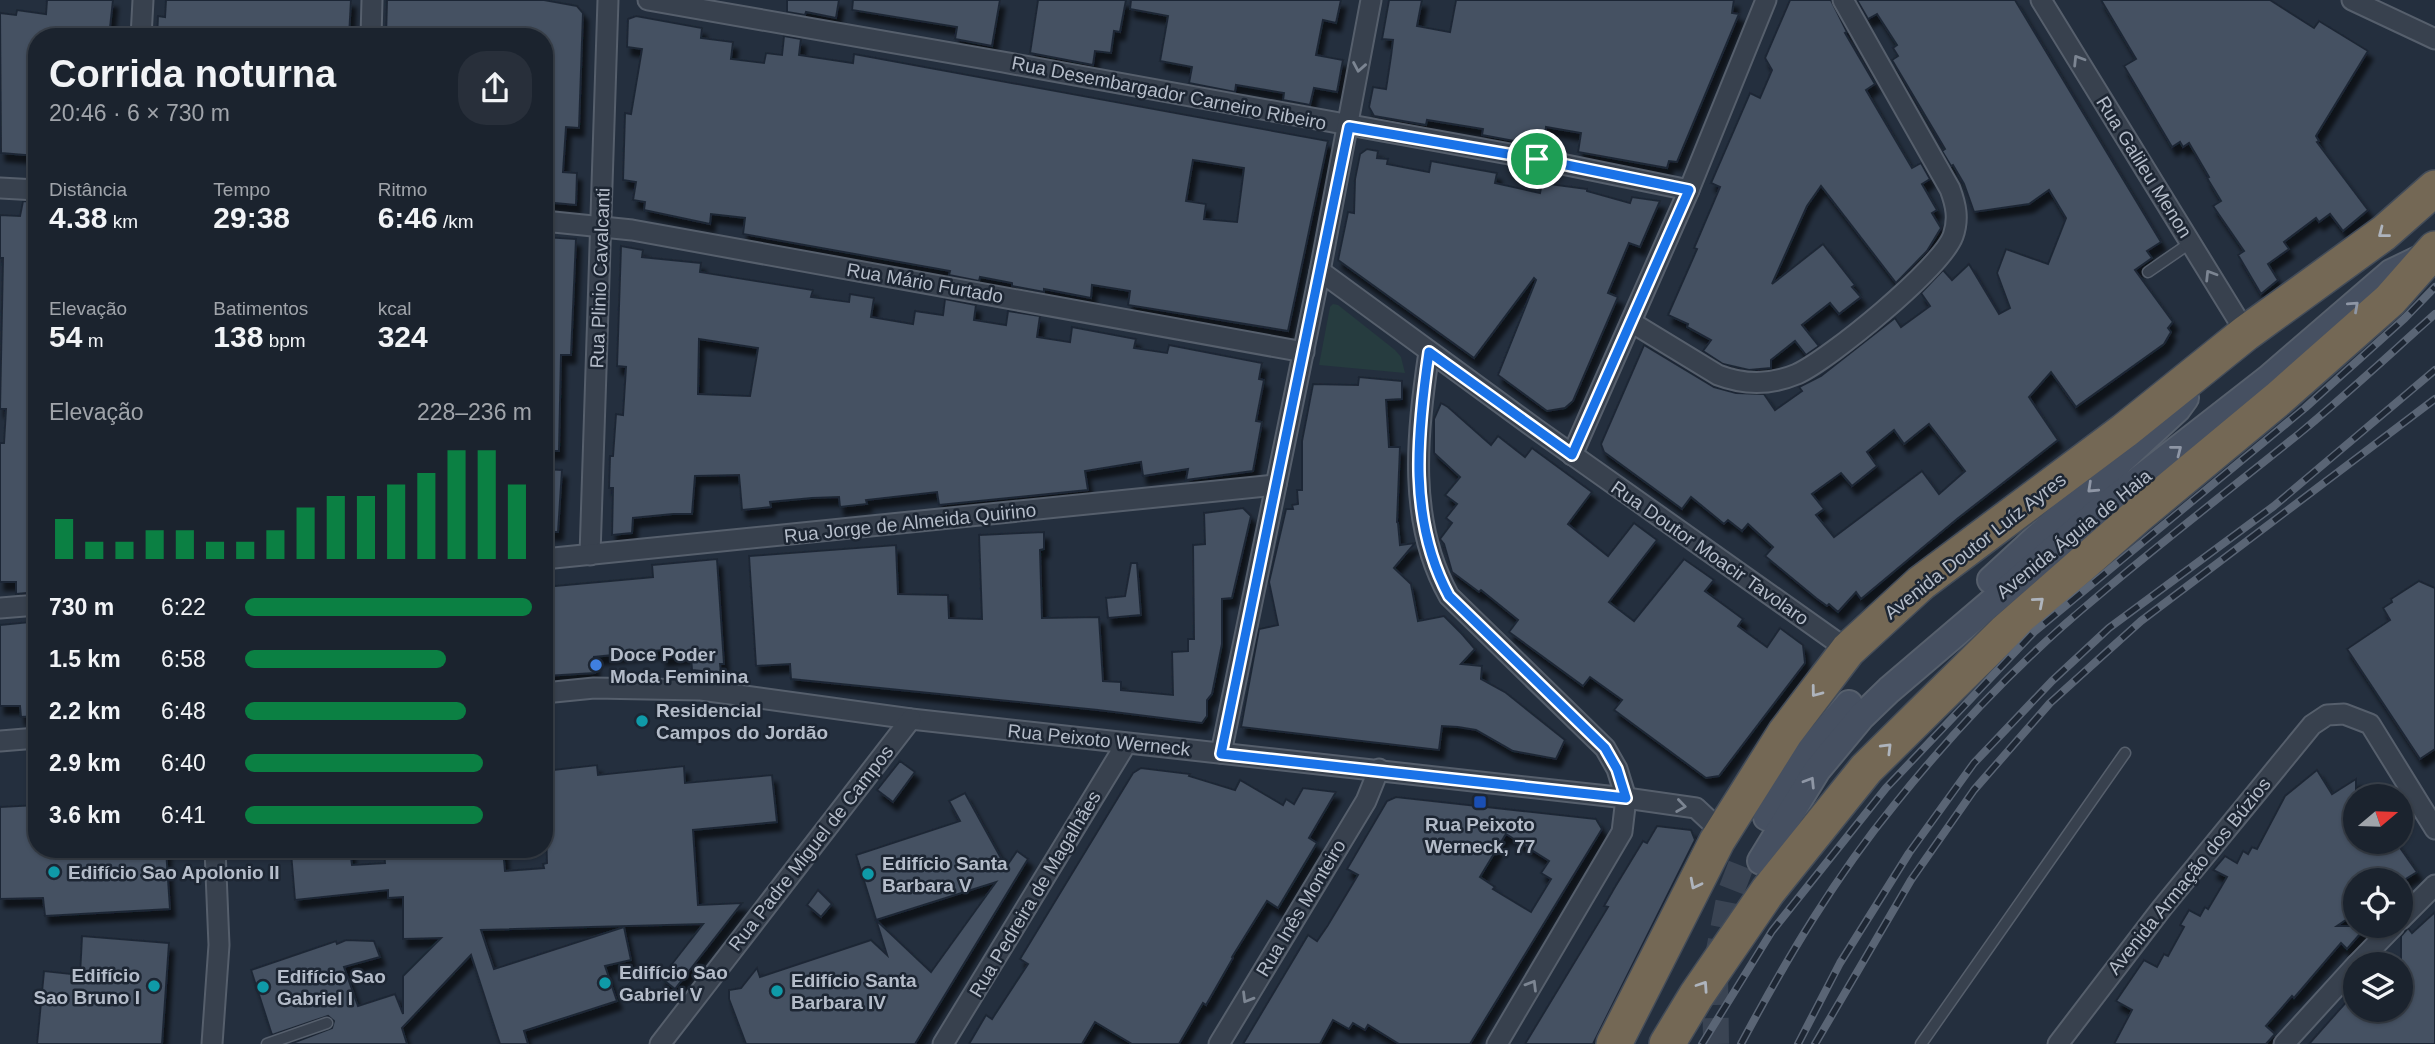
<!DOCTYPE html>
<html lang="pt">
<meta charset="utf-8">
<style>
:root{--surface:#1b232e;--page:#282f3a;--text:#f1f3f6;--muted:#a0a4aa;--line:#39404a;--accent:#0b8043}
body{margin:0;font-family:Arial,sans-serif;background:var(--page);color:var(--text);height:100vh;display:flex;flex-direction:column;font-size:26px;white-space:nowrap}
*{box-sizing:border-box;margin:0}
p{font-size:23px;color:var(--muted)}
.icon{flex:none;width:38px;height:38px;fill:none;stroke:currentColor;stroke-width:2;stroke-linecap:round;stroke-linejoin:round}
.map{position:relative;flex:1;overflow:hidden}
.sheet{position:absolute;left:28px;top:28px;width:525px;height:830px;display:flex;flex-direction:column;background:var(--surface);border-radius:28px;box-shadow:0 2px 5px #0004,0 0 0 2px var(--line)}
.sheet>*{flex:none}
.needle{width:46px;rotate:71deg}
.controls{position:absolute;left:2343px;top:784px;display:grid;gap:14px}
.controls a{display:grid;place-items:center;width:70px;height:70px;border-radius:50%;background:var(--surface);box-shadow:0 2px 5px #0004,0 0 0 2px var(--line);font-size:35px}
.pin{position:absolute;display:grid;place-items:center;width:60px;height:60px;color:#fff;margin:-30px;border:4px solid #fff;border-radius:50%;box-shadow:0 2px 7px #0007}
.round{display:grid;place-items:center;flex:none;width:74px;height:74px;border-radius:28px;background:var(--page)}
.summary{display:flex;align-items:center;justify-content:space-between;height:119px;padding:0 21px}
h1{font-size:38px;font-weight:700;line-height:52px}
.stats{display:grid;grid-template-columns:repeat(3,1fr);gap:10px;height:119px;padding:7px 21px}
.stats div{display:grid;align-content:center}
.stats b{font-size:30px;font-weight:700}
.stats small{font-size:19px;font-weight:400}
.stats p{font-size:19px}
.chart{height:196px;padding:14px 21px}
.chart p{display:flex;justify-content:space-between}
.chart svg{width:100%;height:126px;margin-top:7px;stroke:var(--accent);stroke-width:6}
ul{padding:0 21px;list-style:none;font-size:23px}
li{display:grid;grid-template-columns:112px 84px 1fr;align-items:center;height:52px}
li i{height:18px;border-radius:9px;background:var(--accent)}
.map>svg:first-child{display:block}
</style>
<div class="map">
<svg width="2435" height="1044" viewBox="0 0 2435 1044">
<defs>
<filter id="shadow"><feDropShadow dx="4.5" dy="8" stdDeviation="2" flood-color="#0009"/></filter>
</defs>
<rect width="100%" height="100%" fill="#242f3e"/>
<path fill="#263c3f" d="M1333 304 1338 305 1395 350 1401 357 1405 373 1319 365 1330 307Z"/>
<g fill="#455162" stroke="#1f2835" stroke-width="2" fill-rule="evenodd" filter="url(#shadow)">
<path d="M47 0H113L109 37H37V156L1 153 0 13 16 15 17 10 46 14Z"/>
<path d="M166 0H351L349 37H284L257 33V37H157L158 16 165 17Z"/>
<path d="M387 0H544L577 6 583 13 579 128 566 127 563 172 577 173 576 205 544 202V37H386Z"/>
<path d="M787 0H839L836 18 806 12 805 15 787 12Z"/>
<path d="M853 0H1000L992 46 955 39 957 27 852 10Z"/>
<path d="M1038 0H1126L1120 32 1114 31 1111 53 1095 51 1093 65 1030 53Z"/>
<path d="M1131 0H1341L1336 23 1323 20 1316 55 1343 60 1337 92 1314 88 1310 105 1283 100 1284 93 1236 85 1235 92 1189 83 1192 67 1160 61 1168 16 1130 9Z"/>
<path d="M1389 0H1422L1417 26 1450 32 1456 0H1734L1732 13 1739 14 1677 162 1669 161 1667 168 1578 152 1581 133 1546 127 1545 140 1531 137 1530 144 1482 135 1483 129 1427 120 1426 125 1374 116 1369 107 1373 87 1386 89 1391 56 1393 40 1382 39Z"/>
<path d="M1790 0H1831L1847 32 1845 33 1875 84 1866 90 1912 168 1921 163 1930 179 1922 184 1937 210 1932 213 1941 228 1927 251 1896 283 1821 186 1807 206 1772 284 1823 244 1855 285 1852 287 1861 297 1839 314 1830 303 1802 325 1819 346 1806 355 1795 341 1771 360V368L1749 370 1723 364 1703 351 1711 340 1687 327 1688 324 1668 315 1697 249 1694 248 1720 187 1711 183 1750 93 1760 98 1772 70 1765 58Z"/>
<path d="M1857 0H2015L2161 242 2147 251 2152 258 2135 270 2173 322 2168 328 2171 332 2164 344 2076 407 2051 372 2029 397 2058 440 1957 519 1861 599 1856 592 1838 612 1829 604 1827 606 1816 598 1765 556 1773 547 1748 524 1742 531 1728 520 1724 524 1691 497 1682 509 1604 452 1601 444 1644 345 1714 387 1736 393 1764 394 1775 410 1802 391 1799 387 1821 376 1895 318 1901 327 1930 306 1921 293 1943 270 1952 280 1969 264 1999 314 2010 308 1997 273 2006 249 2048 264 2066 218 2049 190 2029 204 1974 212 1964 184 1953 165 1951 166 1942 151 1945 149 1892 60 1898 56 1893 48 1897 45 1877 14 1868 19ZM1929 424 1965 471 1939 494 1922 471 1834 537 1816 515 1824 509 1812 494 1841 473 1852 486 1877 466 1867 452 1894 430 1904 444Z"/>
<path d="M2101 0H2270L2314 28 2319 21 2368 51 2316 136 2319 141 2317 142 2368 210 2343 231 2330 214 2319 222 2316 218 2284 242 2289 249 2268 264 2278 280 2261 294 2238 255 2244 251 2213 206 2221 201 2207 178 2209 177 2189 143 2183 147 2180 142 2172 147 2124 66 2136 59Z"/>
<path d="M636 16 702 28 701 38 733 42 731 59 764 63 766 53 782 55 784 36 801 39 799 55 853 63 854 54 1328 141 1288 331 1128 305 1130 291 1092 285 1091 298 1044 289V292L1012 286V283L980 277 979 281 949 275 950 271 743 234 745 218 711 214 710 224 644 210 645 202 633 200 636 182 623 180 625 113 631 114 642 49 627 47 628 19ZM1193 160 1244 168 1237 222 1204 219 1206 204 1186 201Z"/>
<path d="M1367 149 1378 151 1377 158 1388 159 1387 164 1429 172 1431 161 1497 173 1495 183 1540 193 1542 183 1587 189V191L1630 203 1632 197 1660 201 1640 247 1629 243 1608 293 1618 297 1573 401 1565 408 1547 411 1498 375 1536 280 1534 278 1474 358 1338 260 1348 212 1354 213 1355 179 1360 154Z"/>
<path d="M23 201 37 202V592L16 594V582H0V443H4L6 409H0L3 258H0V215L20 216Z"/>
<path d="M544 237 576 239 571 355H561L559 451H544Z"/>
<path d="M621 246 643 250 642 257 701 263 700 272 813 290 811 297 849 302 850 294 874 298 871 317 913 324 915 311 943 315 945 299 976 305 974 320 1006 325 1008 311 1040 316 1037 337 1070 342 1072 327 1136 339 1134 348 1167 353 1169 345 1262 363 1259 379 1264 380 1256 421 1262 422 1253 471 1186 480 1188 469 1143 476 1141 462 1085 471 1088 490 939 505 937 492 866 500 867 504 840 507 839 497 812 498 770 502 771 507 742 510 739 475 695 476 692 514H673L633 518 632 533 612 535 613 488H609L610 456H613L616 414 623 415 626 367 617 366ZM699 339 758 348 750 396 698 394Z"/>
<path d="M1359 377 1402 381V399L1386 400 1389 447H1400L1397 522 1398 523 1400 545 1415 543 1394 568 1411 584 1418 621 1444 616 1462 634 1475 649 1461 664 1482 666 1481 679 1505 692 1565 740 1556 759 1513 751 1476 730 1458 727 1442 726 1439 750 1241 727 1259 629 1278 625 1269 582 1286 509H1293L1292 505 1298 504 1297 490H1302V441L1313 384 1358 385Z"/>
<path d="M1441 403 1448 407 1491 445 1498 436 1525 457 1532 448 1592 492 1568 524 1608 556 1634 523 1657 540 1609 602 1634 621 1684 559 1714 580 1705 591 1743 619 1738 626 1767 647 1780 628 1803 645 1805 663 1719 776 1706 778 1614 710 1622 700 1590 677 1583 686 1509 632 1518 620 1481 590 1479 592 1452 572 1444 544 1440 539 1452 523 1446 518 1457 504 1445 495 1460 477 1434 453V419Z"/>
<path d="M544 469 562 470 558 532H544Z"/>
<path d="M1243 508 1251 516 1232 598 1222 599V644L1212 694 1207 700V716L1202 723 1098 710 791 679 790 664 756 666 749 556 896 545 898 594 948 595 949 618 982 619 979 535 1044 532V549L1040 550 1042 618 1099 617 1103 681 1121 682V690L1173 695 1172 652 1188 651V639H1194L1193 545 1205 544 1204 513Z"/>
<path d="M717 559 724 664H720L721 673 692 670 691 655 662 658V650L594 657 595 673 545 676 544 587 653 577 652 565Z"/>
<path d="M1131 563H1137L1141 615 1108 618 1106 598 1125 596Z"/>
<path d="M2419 581 2435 588V749L2420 759 2347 649 2390 620 2383 608 2392 602 2391 599Z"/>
<path d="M30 622 31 636 37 635V716L21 717 20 706H0V625Z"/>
<path d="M900 761 915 772 893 802 877 790Z"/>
<path d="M597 765 598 775 684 766 685 783 772 775 777 822 693 830 698 905 742 903 675 989 661 978 703 924 481 930 494 969 624 927 631 960 605 966 617 1001 524 1031 528 1044H500L471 955 402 1028 407 1044H290L332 1028 334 1021 328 1016 272 1035 251 970 336 941 337 944 346 940 374 941 380 957 344 967 358 1006 395 994 403 1014V976L441 938 403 939V897L388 898V890L295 900 291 853 350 849 352 865 385 863 384 852 411 849H503L505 871 544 868 543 864 547 863 544 771Z"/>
<path d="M1141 768 1190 774 1189 776 1235 790 1240 780 1283 805 1286 799 1294 804 1303 788 1336 792 1309 838 1317 843 1278 908 1267 901 1232 957 1233 958 1206 1005 1203 1003 1179 1044H1132L1095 1022 1082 1044H969L986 1015 992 1019 1028 964 1020 959 1133 773Z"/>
<path d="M2317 770 2332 794 2356 779V842H2396L2417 872 2404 880H2356V913L2337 926H2367L2347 949 2341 943 2294 998 2292 996 2266 1026 2275 1034 2266 1044H2114L2132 1010 2116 1001 2144 960 2157 967 2164 954 2168 956 2184 927 2180 925 2189 910 2200 916 2205 907 2208 909 2227 877 2213 870 2225 856 2237 863 2243 851 2248 854 2252 847 2257 849 2285 796Z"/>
<path d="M965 793 1006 867 1017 851 1028 859 915 1044H746L729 999V990L741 988 757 968 760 977 871 940 887 955 856 855 960 821 949 801ZM996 882 931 972 876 920Z"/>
<path d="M1396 797 1596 819 1602 829 1470 1044H1399L1368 1025 1365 1030 1353 1023 1349 1029 1333 1020 1320 1044H1243L1308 935 1317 941 1328 925 1358 875 1347 869 1387 801ZM1506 834 1549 861 1541 873 1551 879 1531 912 1493 889 1495 887 1480 877Z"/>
<path d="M37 805V849H166L170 909 45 916 43 898 0 899V807Z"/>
<path d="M1657 826 1691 830 1695 840 1593 1044H1525L1608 907 1604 906 1615 887 1643 841 1647 843Z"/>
<path d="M818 890 832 904 821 917 807 905Z"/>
<path d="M2435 912V1044H2309L2356 991V1010H2401V936L2408 928 2412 933Z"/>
<path d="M82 936 169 943 162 1044H37L44 971 80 975Z"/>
</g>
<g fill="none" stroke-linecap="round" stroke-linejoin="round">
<path stroke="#3a4453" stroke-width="26" stroke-dasharray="26 13" stroke-linecap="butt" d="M1716 1044 1715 971 1730 894 1745 855"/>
<defs>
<g id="lane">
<path d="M2148 272 2190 243"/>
<path d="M267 1044 327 1023"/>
<path d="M1921 1044 2125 753"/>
</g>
<g id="street">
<path d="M648 0 1003 62 1537 159 1689 190"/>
<path d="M2041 0 2246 333"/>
<path d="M2352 0 2435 39"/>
<path d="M141 37 143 0"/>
<path d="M371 37 372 0"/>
<path d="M0 188 37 190"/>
<path d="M544 221 632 230 1304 352"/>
<path d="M1320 271 1536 429 1848 650"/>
<path d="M1631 322 1718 375C1744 385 1771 385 1797 374 1830 359 1941 268 1953 236 1959 219 1956 205 1950 189L1843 0"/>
<path d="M1429 352C1417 434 1407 521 1449 596L1605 748 1617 769 1626 798 1622 832 1497 1044"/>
<path d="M1572 455 1689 190 1766 0"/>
<path d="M590 555 608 0"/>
<path d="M544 559 1276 485"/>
<path d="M0 608 37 605"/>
<path d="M544 693 594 688 701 690 911 719 1626 798 1696 808 1712 823 1717 841"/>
<path d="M0 741 37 738"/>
<path d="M1221 753 1320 271 1371 0"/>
<path d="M2401 919 2435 885"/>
<path d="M2357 964 2394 926"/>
<path d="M212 1044 219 945 215 849"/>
<path d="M660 1044 911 719"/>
<path d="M943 1044 1126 744"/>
<path d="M1219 1044 1366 801 1379 769"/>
<path d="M2058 1044 2162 908 2312 725 2327 715 2344 714 2370 724 2435 829"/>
<path d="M2284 1044 2356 965"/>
</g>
<g id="secondary">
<path d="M1991 580 2177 409 2185 398"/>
<path d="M1767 817 1803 757 1849 704"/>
<path d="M1761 861 1817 770 1861 717 1889 690 2100 510 2268 379 2391 273 2418 260"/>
</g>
<g id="highway">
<path d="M1614 1044 1717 841 1785 733 1848 650 1921 583 2124 431 2246 333 2384 233 2435 188"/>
<path d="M1667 1044 1696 996 1768 891 1866 769 2005 632 2136 517 2278 399 2390 300 2435 249"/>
</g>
</defs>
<use href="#lane" stroke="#565f6c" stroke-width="13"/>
<use href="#street" stroke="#565f6c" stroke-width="23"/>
<use href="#secondary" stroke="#565f6c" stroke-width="30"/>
<use href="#highway" stroke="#434c59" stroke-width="38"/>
<use href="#lane" stroke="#38414e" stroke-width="10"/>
<use href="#street" stroke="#38414e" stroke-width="19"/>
<use href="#secondary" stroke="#465061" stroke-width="26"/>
<use href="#highway" stroke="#746855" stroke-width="35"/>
<defs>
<g id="rail">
<path d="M1702 1044 1772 931 1886 788 2034 632 2305 408 2405 318 2435 287"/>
<path d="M1741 1044C1786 960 1835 877 1895 804 1955 729 2024 657 2098 596 2164 540 2233 487 2300 433 2346 395 2390 354 2435 314"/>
<path d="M1798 1044 1840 963 1909 853 1974 763 2052 681 2109 628 2274 506 2435 370"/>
<path d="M1815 1044 1911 880 1974 790 2050 703 2141 621 2435 399"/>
</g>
</defs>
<use href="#rail" stroke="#5a6575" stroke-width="8"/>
<use href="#rail" stroke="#1d2633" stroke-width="5" stroke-dasharray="16" stroke-linecap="butt"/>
</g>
<defs><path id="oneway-chevron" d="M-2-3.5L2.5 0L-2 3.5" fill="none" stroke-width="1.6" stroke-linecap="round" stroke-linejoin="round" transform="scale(1.75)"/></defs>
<g stroke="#7c8592">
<use href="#oneway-chevron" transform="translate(2078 60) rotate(-122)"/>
<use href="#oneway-chevron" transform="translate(1359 67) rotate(100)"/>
<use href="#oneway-chevron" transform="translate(2210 275) rotate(-122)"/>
<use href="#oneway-chevron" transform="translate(1681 806) rotate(8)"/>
<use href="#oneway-chevron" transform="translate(1532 985) rotate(-59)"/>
<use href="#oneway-chevron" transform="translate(1247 998) rotate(121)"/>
</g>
<g stroke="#aeb4bd">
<use href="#oneway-chevron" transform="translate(2383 233) rotate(142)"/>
<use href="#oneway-chevron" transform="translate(2039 602) rotate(-41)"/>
<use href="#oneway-chevron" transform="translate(1816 692) rotate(127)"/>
<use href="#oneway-chevron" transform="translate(1887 748) rotate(-45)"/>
<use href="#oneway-chevron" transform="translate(1695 884) rotate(117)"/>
<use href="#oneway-chevron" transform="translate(1703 986) rotate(-56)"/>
</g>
<g stroke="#8e96a5">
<use href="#oneway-chevron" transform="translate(2354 306) rotate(-42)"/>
<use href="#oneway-chevron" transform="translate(2177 450) rotate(-38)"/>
<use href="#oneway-chevron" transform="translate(2092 488) rotate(137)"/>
<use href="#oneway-chevron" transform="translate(1810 782) rotate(-58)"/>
</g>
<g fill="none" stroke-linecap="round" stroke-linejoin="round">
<defs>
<path id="route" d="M1349 127 1537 159 1689 190 1572 455 1429 352C1417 434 1408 520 1449 596L1605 748 1617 769 1626 798 1221 754Z"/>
</defs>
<use href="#route" stroke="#fff" stroke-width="14"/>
<use href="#route" stroke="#1a73e8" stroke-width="9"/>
</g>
<circle fill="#3f7fe0" stroke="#1d2633" stroke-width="2.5" cx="596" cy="665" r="7"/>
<g fill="#0f9aa8" stroke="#1d2633" stroke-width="2.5">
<circle cx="642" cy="721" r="7"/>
<circle cx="54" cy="872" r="7"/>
<circle cx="868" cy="874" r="7"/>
<circle cx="605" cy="983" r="7"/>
<circle cx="154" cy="986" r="7"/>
<circle cx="263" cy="987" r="7"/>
<circle cx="777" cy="991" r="7"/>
</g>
<rect fill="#1a4fb4" stroke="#1d2633" stroke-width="2.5" x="1473" y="795" width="14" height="14" rx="3.5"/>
<g text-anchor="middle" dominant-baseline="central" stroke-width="5" stroke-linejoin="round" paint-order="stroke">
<g font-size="19" fill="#b4bcc9" stroke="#1d2633">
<text transform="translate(1169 93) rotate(11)">Rua Desembargador Carneiro Ribeiro</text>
<text transform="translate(2144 167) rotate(58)">Rua Galileu Menon</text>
<text transform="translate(600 278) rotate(-88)">Rua Plinio Cavalcanti</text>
<text transform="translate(925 283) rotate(10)">Rua Mário Furtado</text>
<text transform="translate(910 523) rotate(-6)">Rua Jorge de Almeida Quirino</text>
<text transform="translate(2074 534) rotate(-39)">Avenida Águia de Haia</text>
<text transform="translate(1975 546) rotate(-38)">Avenida Doutor Luíz Ayres</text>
<text transform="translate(1710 553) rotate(35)">Rua Doutor Moacir Tavolaro</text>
<text transform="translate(1099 740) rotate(6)">Rua Peixoto Werneck</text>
<text transform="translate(811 848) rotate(-52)">Rua Padre Miguel de Campos</text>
<text transform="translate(2189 876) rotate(-51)">Avenida Armação dos Búzios</text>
<text transform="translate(1035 894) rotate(-59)">Rua Pedreira de Magalhães</text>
<text transform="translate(1301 908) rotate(-59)">Rua Inês Monteiro</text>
</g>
<g font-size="19" font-weight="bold" fill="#b4bcc9" stroke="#1d2633" text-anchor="start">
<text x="610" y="654">Doce Poder<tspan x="610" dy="22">Moda Feminina</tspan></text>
<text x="656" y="710">Residencial<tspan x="656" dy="22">Campos do Jordão</tspan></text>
<text x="1480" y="824" text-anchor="middle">Rua Peixoto<tspan x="1480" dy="22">Werneck, 77</tspan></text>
<text x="882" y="863">Edifício Santa<tspan x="882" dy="22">Barbara V</tspan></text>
<text x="68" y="872">Edifício Sao Apolonio II</text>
<text x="619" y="972">Edifício Sao<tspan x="619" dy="22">Gabriel V</tspan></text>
<text x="140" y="975" text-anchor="end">Edifício<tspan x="140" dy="22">Sao Bruno I</tspan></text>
<text x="277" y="976">Edifício Sao<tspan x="277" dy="22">Gabriel I</tspan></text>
<text x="791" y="980">Edifício Santa<tspan x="791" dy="22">Barbara IV</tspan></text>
</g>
</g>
</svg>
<div class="controls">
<a><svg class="needle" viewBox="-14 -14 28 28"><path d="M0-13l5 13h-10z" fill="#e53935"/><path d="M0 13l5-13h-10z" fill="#a0a4aa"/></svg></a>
<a><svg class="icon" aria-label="locate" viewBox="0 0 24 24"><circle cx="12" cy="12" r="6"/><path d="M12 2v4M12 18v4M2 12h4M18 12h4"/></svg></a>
<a><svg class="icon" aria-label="layers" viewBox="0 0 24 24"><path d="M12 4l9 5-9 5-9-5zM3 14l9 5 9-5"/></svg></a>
</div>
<div class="pin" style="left:1537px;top:159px;background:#1e9e55"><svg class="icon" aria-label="arrive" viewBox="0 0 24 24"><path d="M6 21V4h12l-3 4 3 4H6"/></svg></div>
<section class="sheet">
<div class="summary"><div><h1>Corrida noturna</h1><p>20:46 · 6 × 730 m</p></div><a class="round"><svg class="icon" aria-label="share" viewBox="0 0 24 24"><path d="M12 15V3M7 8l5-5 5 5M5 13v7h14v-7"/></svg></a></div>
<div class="stats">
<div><p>Distância</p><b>4.38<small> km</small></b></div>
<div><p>Tempo</p><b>29:38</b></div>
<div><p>Ritmo</p><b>6:46<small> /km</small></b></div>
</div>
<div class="stats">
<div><p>Elevação</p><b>54<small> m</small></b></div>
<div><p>Batimentos</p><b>138<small> bpm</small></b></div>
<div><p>kcal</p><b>324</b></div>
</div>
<div class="chart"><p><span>Elevação</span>228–236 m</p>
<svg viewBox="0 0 160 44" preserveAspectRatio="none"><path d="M5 44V30M15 44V38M25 44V38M35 44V34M45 44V34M55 44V38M65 44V38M75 44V34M85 44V26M95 44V22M105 44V22M115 44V18M125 44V14M135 44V6M145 44V6M155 44V18"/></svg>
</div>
<ul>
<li><b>730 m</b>6:22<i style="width:100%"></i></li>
<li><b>1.5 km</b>6:58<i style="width:70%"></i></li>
<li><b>2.2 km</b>6:48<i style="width:77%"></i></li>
<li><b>2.9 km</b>6:40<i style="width:83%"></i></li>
<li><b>3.6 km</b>6:41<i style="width:83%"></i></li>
</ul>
</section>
</div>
